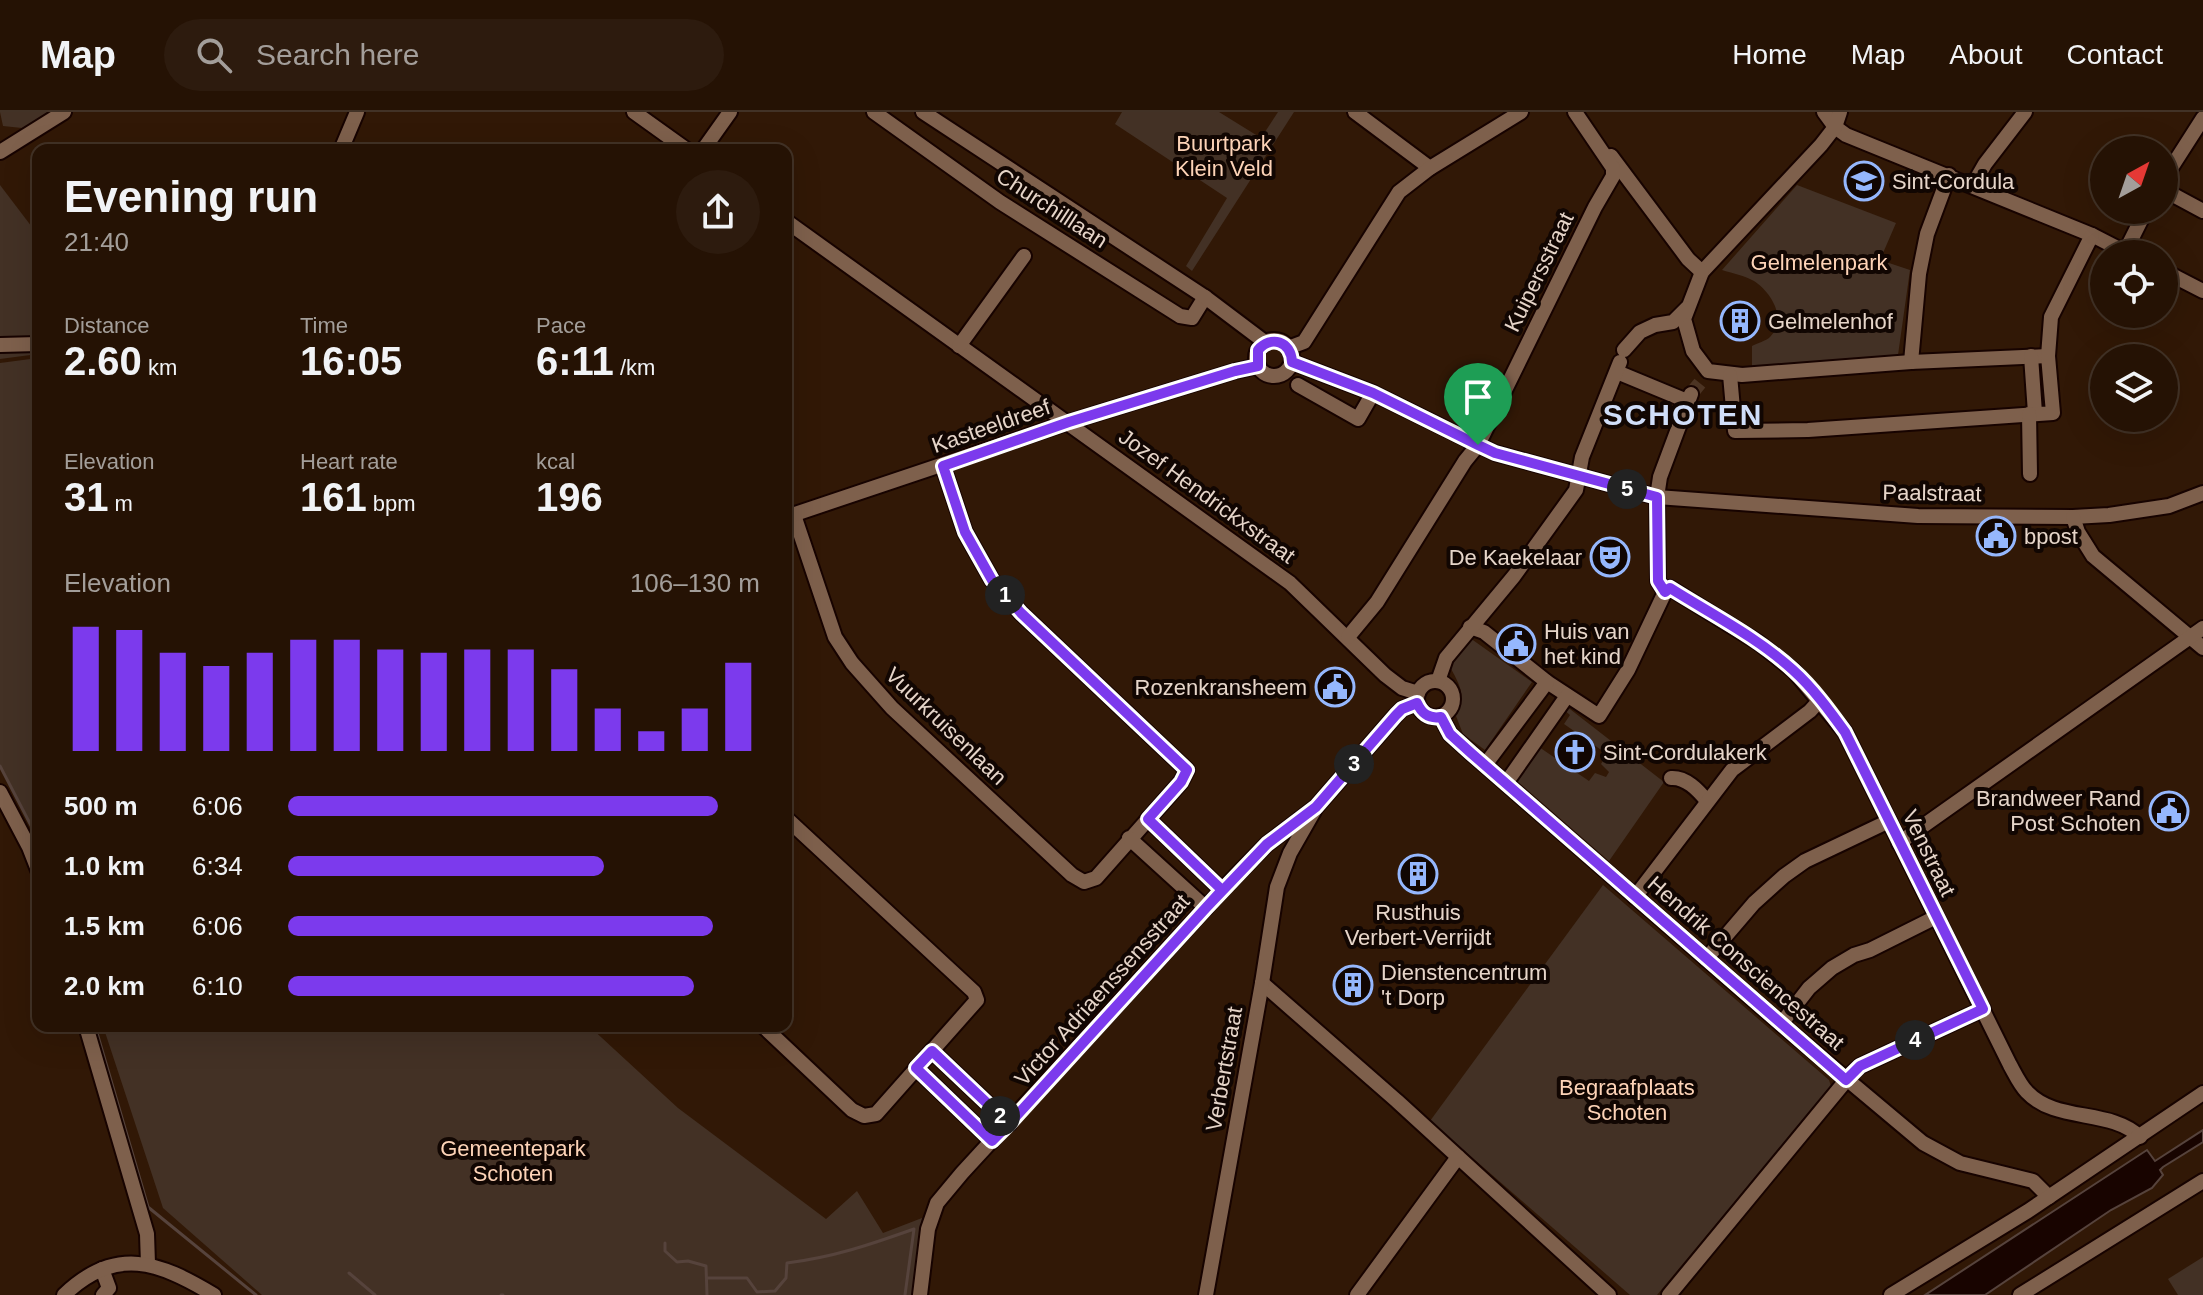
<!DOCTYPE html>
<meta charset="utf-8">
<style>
:root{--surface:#251204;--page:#2d1b0e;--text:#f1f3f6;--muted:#a39e9a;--line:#423226;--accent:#7c3aed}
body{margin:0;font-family:Helvetica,sans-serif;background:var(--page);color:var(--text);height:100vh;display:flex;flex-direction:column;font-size:30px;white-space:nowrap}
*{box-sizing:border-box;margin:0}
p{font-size:26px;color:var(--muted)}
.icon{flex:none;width:44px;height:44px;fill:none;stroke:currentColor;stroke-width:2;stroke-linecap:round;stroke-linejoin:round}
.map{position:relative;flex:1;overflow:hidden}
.drawer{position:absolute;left:32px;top:32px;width:760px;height:888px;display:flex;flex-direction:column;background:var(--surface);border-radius:16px;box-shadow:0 8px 32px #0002,0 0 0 2px var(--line)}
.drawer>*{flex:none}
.needle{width:52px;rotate:40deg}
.controls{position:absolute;left:2090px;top:24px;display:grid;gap:16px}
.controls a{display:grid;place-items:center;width:88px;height:88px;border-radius:50%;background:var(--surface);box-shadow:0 8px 32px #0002,0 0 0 2px var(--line);font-size:40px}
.pin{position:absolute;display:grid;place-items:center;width:68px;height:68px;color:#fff;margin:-82px -34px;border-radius:50% 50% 50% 0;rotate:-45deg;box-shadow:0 0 8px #0007}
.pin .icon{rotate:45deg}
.km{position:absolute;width:40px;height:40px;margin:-20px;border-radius:50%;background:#222;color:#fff;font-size:22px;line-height:40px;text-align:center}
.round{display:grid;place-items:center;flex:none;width:84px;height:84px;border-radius:42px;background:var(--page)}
.summary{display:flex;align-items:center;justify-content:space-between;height:136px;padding:0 32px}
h1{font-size:44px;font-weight:700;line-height:60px}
.stats{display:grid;grid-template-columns:repeat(3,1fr);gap:12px;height:136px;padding:8px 32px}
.stats div{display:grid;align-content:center}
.stats b{font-size:40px;font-weight:700}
.stats small{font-size:22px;font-weight:400}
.stats p{font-size:22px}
.chart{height:224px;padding:16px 32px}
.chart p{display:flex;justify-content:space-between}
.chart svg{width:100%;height:144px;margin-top:8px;stroke:var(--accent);stroke-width:6}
ul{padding:0 32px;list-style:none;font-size:26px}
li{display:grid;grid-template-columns:128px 96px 1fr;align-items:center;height:60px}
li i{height:20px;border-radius:10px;background:var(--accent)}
header{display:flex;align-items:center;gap:48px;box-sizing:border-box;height:112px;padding:0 40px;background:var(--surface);border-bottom:2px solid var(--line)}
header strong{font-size:38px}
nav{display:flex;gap:44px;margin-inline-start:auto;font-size:28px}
.search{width:560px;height:72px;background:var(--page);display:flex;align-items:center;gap:20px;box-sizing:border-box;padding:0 28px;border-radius:44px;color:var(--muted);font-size:30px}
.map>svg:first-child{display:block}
</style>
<header>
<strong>Map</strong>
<div class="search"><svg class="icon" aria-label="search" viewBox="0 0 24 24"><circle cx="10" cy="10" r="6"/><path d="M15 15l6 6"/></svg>Search here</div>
<nav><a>Home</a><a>Map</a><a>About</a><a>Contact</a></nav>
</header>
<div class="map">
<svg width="2203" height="1183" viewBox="0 0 2203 1183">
<rect width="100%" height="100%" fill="#311806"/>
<g fill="#433125">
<path d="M0 0H49L22 16 3 14Z"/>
<path d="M1122 0H1219L1261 26 1278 0H1294L1192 159 1186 154 1227 86 1115 12Z"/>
<path d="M0 73 38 123V242L0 247Z"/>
<path d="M1797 73 1896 111 1880 148 1910 158 1898 243 1752 255V234C1757 231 1766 229 1770 225 1788 207 1771 180 1754 169 1745 164 1732 161 1722 158Z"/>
<path d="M38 246V727L0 654V251Z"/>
<path d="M1470 526 1532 570 1485 638 1463 622 1456 604C1466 583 1461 575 1450 555Z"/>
<path d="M1566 594 1664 670 1609 749 1517 669 1539 635 1589 669 1595 661 1606 665 1609 660 1601 652 1607 642 1564 612 1570 603 1563 597Z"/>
<path d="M1603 773 1829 968 1831 974 1657 1183H1630L1430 1009Z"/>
<path d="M103 914H589L678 996 826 1107 857 1079 883 1121 922 1106 913 1183H262L163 1096Z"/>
<path d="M2203 1145V1183H2178L2168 1167Z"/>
</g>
<path fill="#180400" stroke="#56433c" stroke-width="2" d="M2203 1018V1030L2163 1055 2160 1058 2163 1063 2152 1076 2111 1098 1985 1183H1925L2147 1038 2155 1049Z"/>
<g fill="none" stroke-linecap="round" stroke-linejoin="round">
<g stroke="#56433c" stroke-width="3">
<path d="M0 654 38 727"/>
<path d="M95 914 148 1095 256 1183"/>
<path d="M665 1131V1139L677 1150 688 1149 706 1154 707 1183"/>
<path d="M349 1161 375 1183"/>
<path d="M707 1166H747L757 1180 775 1179 786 1166 787 1151C834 1145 869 1133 914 1117L905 1183"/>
<path d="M501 1183H503"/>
</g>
<path stroke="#4c3423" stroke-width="14" stroke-dasharray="14 7" stroke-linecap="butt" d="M1691 282 1700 271"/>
<defs>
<g id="minor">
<path d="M634 0 687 38"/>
<path d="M874 0 1000 90 1180 204 1192 206 1205 185"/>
<path d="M923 0 1205 185 1266 231"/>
<path d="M1355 0 1430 56"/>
<path d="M1824 0 1835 15 1846 23 2092 123 2129 142"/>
<path d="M1840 0 1835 15 1821 33 1702 160 1684 207 1693 239 1708 259 1742 263 1911 250 2048 244"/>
<path d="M341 38 357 0"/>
<path d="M703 38 730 0"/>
<path d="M0 40 64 0"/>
<path d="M1611 44 1688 147 1702 160"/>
<path d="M2164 67 2203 6"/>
<path d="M1973 73 1985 52 2025 0"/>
<path d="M2164 78 2203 99"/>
<path d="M786 109 1290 471 1385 563 1402 576 1418 581"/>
<path d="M2125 140 2146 98"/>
<path d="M2164 159 2203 179"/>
<circle cx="1274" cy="246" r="18"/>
<path d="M0 233 38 232"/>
<path d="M959 234 1024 144"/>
<path d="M1288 236 1304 230 1399 80 1430 56 1521 0"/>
<path d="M1624 238 1640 220 1655 213 1673 210 1687 196"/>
<path d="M2031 244 2035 301"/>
<path d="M1292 250 1373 281 1495 341 1657 385 1918 404 2073 405 2109 403 2169 394 2203 381"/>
<path d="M1911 250 1919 162 1927 122 1949 63"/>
<path d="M1617 260 1687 289"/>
<path d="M1730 263 1735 319 1808 318 2053 301 2048 244 2051 205 2092 123"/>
<path d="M1298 273 1358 307 1373 281"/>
<path d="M2029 302 2030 362"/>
<path d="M794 403 835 525 852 551 892 596 1072 763 1084 770 1096 766 1181 670 1187 658 1021 501 992 468 965 420 943 354"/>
<path d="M786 405 1069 310 1235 259 1258 254"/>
<path d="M2073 405 2078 420 2093 444 2203 536"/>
<path d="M1665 480 1670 476 1759 531 1794 559 1845 620 2010 953C2015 962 2020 973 2027 980 2056 1011 2110 996 2140 1025"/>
<path d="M1665 480 1658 469 1657 385 1660 365 1691 282"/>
<path d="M1470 515 1484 520 1547 570 1599 604 1628 558 1665 480"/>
<path d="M1348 525 1377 490 1465 349 1478 333 1595 95 1613 64V56L1575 0"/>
<circle cx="1435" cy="587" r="18"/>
<path d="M1438 569 1446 546 1514 464 1576 378 1582 345 1620 250"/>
<path d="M1441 605 1450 622 1471 641 1781 912 1923 1031 1960 1051 2033 1069 2049 1085"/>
<path d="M1485 653 1547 570"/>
<path d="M1671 666C1686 665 1698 678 1707 689"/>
<path d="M1506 671 1567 584"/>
<path d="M0 680 29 735 38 758"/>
<path d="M1148 707 1222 778"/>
<path d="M1129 726 1206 796"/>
<path d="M1899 731 2203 516"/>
<path d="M1635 785 1732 658 1810 599 1820 588"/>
<path d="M1706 847 1754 791 1784 764 1805 749 1889 709"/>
<path d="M1262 871 1397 989 1609 1183"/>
<path d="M1781 912 1809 876 1832 856 1854 843 1870 838 1936 805"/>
<path d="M86 914 147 1122 148 1152"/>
<path d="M763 914 852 998 864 1004 876 1002 977 888 974 880 786 706"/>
<path d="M932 939 1009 1012"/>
<path d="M916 956 992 1029"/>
<path d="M102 1157 109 1176 103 1183"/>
<path d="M64 1183C116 1133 159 1150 214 1183"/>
<path d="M920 1183 928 1117 937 1091 962 1061 1222 778 1267 732 1316 695 1396 603 1402 597 1417 591"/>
<path d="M1206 1183 1262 871 1277 775 1290 741 1314 699"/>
<path d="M1357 1183 1458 1045"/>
<path d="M1669 1183 1853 960 1860 954 1983 897"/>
<path d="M1891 1183 2028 1099 2203 981"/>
<path d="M2020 1183 2203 1069"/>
</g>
</defs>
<use href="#minor" stroke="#170300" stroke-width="18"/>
<use href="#minor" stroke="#7e604c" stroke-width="14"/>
</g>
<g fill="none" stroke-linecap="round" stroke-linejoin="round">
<defs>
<path id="route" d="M1478 333 1373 281 1292 250C1291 229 1271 223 1258 238V254L1235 259 1069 310 943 354 965 420 992 468 1021 501 1187 658 1181 670 1148 707 1222 778 1009 1012 932 939 916 956 992 1029 1009 1012 1206 796 1267 732 1316 695 1396 603 1402 597 1417 591C1422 602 1429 607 1441 605L1450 622 1471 641 1846 968 1860 954 1983 897 1845 620C1829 598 1813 576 1793 558 1757 525 1711 502 1670 476L1665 480 1658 469 1657 385 1495 341 1478 333"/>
</defs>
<use href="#route" stroke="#fff" stroke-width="16"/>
<use href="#route" stroke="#7c3aed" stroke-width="10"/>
</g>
<defs>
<symbol id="school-ring" viewBox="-11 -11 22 22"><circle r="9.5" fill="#110602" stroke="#95b7fd" stroke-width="1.5"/><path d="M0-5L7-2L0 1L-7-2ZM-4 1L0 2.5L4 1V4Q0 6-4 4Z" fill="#95b7fd"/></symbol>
<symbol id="building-ring" viewBox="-11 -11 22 22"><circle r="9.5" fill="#110602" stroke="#95b7fd" stroke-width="1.5"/><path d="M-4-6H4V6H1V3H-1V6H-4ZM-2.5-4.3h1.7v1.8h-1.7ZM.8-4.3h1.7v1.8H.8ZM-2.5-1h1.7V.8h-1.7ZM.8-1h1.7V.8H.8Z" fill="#95b7fd"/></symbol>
<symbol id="civic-ring" viewBox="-11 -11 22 22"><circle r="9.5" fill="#110602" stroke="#95b7fd" stroke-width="1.5"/><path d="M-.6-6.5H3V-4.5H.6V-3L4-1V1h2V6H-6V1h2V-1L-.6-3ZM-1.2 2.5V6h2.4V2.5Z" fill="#95b7fd"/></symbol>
<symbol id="theatre-ring" viewBox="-11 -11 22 22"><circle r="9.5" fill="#110602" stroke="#95b7fd" stroke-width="1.5"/><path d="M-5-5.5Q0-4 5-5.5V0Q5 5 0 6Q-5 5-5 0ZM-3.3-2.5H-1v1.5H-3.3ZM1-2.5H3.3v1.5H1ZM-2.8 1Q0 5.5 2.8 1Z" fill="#95b7fd"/></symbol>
<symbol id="church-ring" viewBox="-11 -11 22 22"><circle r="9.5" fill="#110602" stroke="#95b7fd" stroke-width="1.5"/><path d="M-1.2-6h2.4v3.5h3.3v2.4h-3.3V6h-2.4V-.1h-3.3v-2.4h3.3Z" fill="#95b7fd"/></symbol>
</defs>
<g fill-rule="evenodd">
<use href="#school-ring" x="1842" y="47" width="44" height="44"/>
<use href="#building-ring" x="1718" y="187" width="44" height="44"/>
<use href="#civic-ring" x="1974" y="402" width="44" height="44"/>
<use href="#theatre-ring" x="1588" y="423" width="44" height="44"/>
<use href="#civic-ring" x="1494" y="510" width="44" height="44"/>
<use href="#civic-ring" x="1313" y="553" width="44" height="44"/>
<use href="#church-ring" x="1553" y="618" width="44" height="44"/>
<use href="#civic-ring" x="2147" y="677" width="44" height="44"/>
<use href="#building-ring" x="1396" y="740" width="44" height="44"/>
<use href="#building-ring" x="1331" y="851" width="44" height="44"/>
</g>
<g text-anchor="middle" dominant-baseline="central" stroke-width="8" stroke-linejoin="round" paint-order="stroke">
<g font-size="22" fill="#fdd3b7" stroke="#110602">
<text x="1224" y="31">Buurtpark<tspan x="1224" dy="25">Klein Veld</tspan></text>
<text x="1819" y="150">Gelmelenpark</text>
<text x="1627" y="975">Begraafplaats<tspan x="1627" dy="25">Schoten</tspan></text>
<text x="513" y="1036">Gemeentepark<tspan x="513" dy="25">Schoten</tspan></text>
</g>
<g font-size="22" fill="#e6d5c9" stroke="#110602" text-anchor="start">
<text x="1892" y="69">Sint-Cordula</text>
<text x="1768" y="209">Gelmelenhof</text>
<text x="2024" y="424">bpost</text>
<text x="1582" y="445" text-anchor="end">De Kaekelaar</text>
<text x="1544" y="519">Huis van<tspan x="1544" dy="25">het kind</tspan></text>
<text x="1307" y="575" text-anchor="end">Rozenkransheem</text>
<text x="1603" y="640">Sint-Cordulakerk</text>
<text x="2141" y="686" text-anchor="end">Brandweer Rand<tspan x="2141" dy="25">Post Schoten</tspan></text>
<text x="1418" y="800" text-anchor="middle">Rusthuis<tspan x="1418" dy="25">Verbert-Verrijdt</tspan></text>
<text x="1381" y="860">Dienstencentrum<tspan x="1381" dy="25">'t Dorp</tspan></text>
</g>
<g font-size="22" fill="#e6d5c9" stroke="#110602">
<text transform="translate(1052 96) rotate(33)">Churchilllaan</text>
<text transform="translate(1539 160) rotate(-64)">Kuipersstraat</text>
<text transform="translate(991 314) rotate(-19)">Kasteeldreef</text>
<text transform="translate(1932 381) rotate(1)">Paalstraat</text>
<text transform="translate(1207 384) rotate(36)">Jozef Hendrickxstraat</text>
<text transform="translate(946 614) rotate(44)">Vuurkruisenlaan</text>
<text transform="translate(1929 741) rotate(64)">Venstraat</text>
<text transform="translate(1746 851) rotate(41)">Hendrik Consciencestraat</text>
<text transform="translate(1102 878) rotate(-48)">Victor Adriaenssensstraat</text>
<text transform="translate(1224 957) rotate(-80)">Verbertstraat</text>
</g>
<g font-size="30" font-weight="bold" letter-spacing="2" fill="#d0def9" stroke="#110602">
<text x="1683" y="302">SCHOTEN</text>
</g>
</g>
</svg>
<div class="controls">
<a><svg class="needle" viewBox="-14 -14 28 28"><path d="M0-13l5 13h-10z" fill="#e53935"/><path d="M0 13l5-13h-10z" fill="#a39e9a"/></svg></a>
<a><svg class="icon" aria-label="locate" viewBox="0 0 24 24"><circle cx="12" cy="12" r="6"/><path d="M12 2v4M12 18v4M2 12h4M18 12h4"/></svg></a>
<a><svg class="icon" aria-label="layers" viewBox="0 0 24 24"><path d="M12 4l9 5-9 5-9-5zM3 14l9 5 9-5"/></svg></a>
</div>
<div class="pin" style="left:1478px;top:333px;background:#1e9e55"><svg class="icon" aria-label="arrive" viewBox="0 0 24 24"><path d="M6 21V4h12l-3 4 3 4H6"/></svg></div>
<b class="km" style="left:1005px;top:483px">1</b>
<b class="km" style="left:1000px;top:1004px">2</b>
<b class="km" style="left:1354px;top:652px">3</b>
<b class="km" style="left:1915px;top:928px">4</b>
<b class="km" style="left:1627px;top:377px">5</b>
<section class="drawer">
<div class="summary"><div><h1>Evening run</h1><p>21:40</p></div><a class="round"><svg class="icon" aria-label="share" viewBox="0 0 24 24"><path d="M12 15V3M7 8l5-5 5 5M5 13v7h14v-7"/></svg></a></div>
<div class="stats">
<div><p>Distance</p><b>2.60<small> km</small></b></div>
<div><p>Time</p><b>16:05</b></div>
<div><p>Pace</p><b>6:11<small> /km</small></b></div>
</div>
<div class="stats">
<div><p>Elevation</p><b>31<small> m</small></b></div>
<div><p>Heart rate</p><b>161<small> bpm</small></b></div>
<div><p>kcal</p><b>196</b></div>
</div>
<div class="chart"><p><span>Elevation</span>106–130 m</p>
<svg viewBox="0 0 160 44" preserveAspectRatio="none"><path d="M5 44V6M15 44V7M25 44V14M35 44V18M45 44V14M55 44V10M65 44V10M75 44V13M85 44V14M95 44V13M105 44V13M115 44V19M125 44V31M135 44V38M145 44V31M155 44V17"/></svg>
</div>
<ul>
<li><b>500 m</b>6:06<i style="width:91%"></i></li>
<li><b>1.0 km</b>6:34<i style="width:67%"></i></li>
<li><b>1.5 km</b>6:06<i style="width:90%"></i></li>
<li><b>2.0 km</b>6:10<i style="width:86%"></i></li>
</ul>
</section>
</div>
